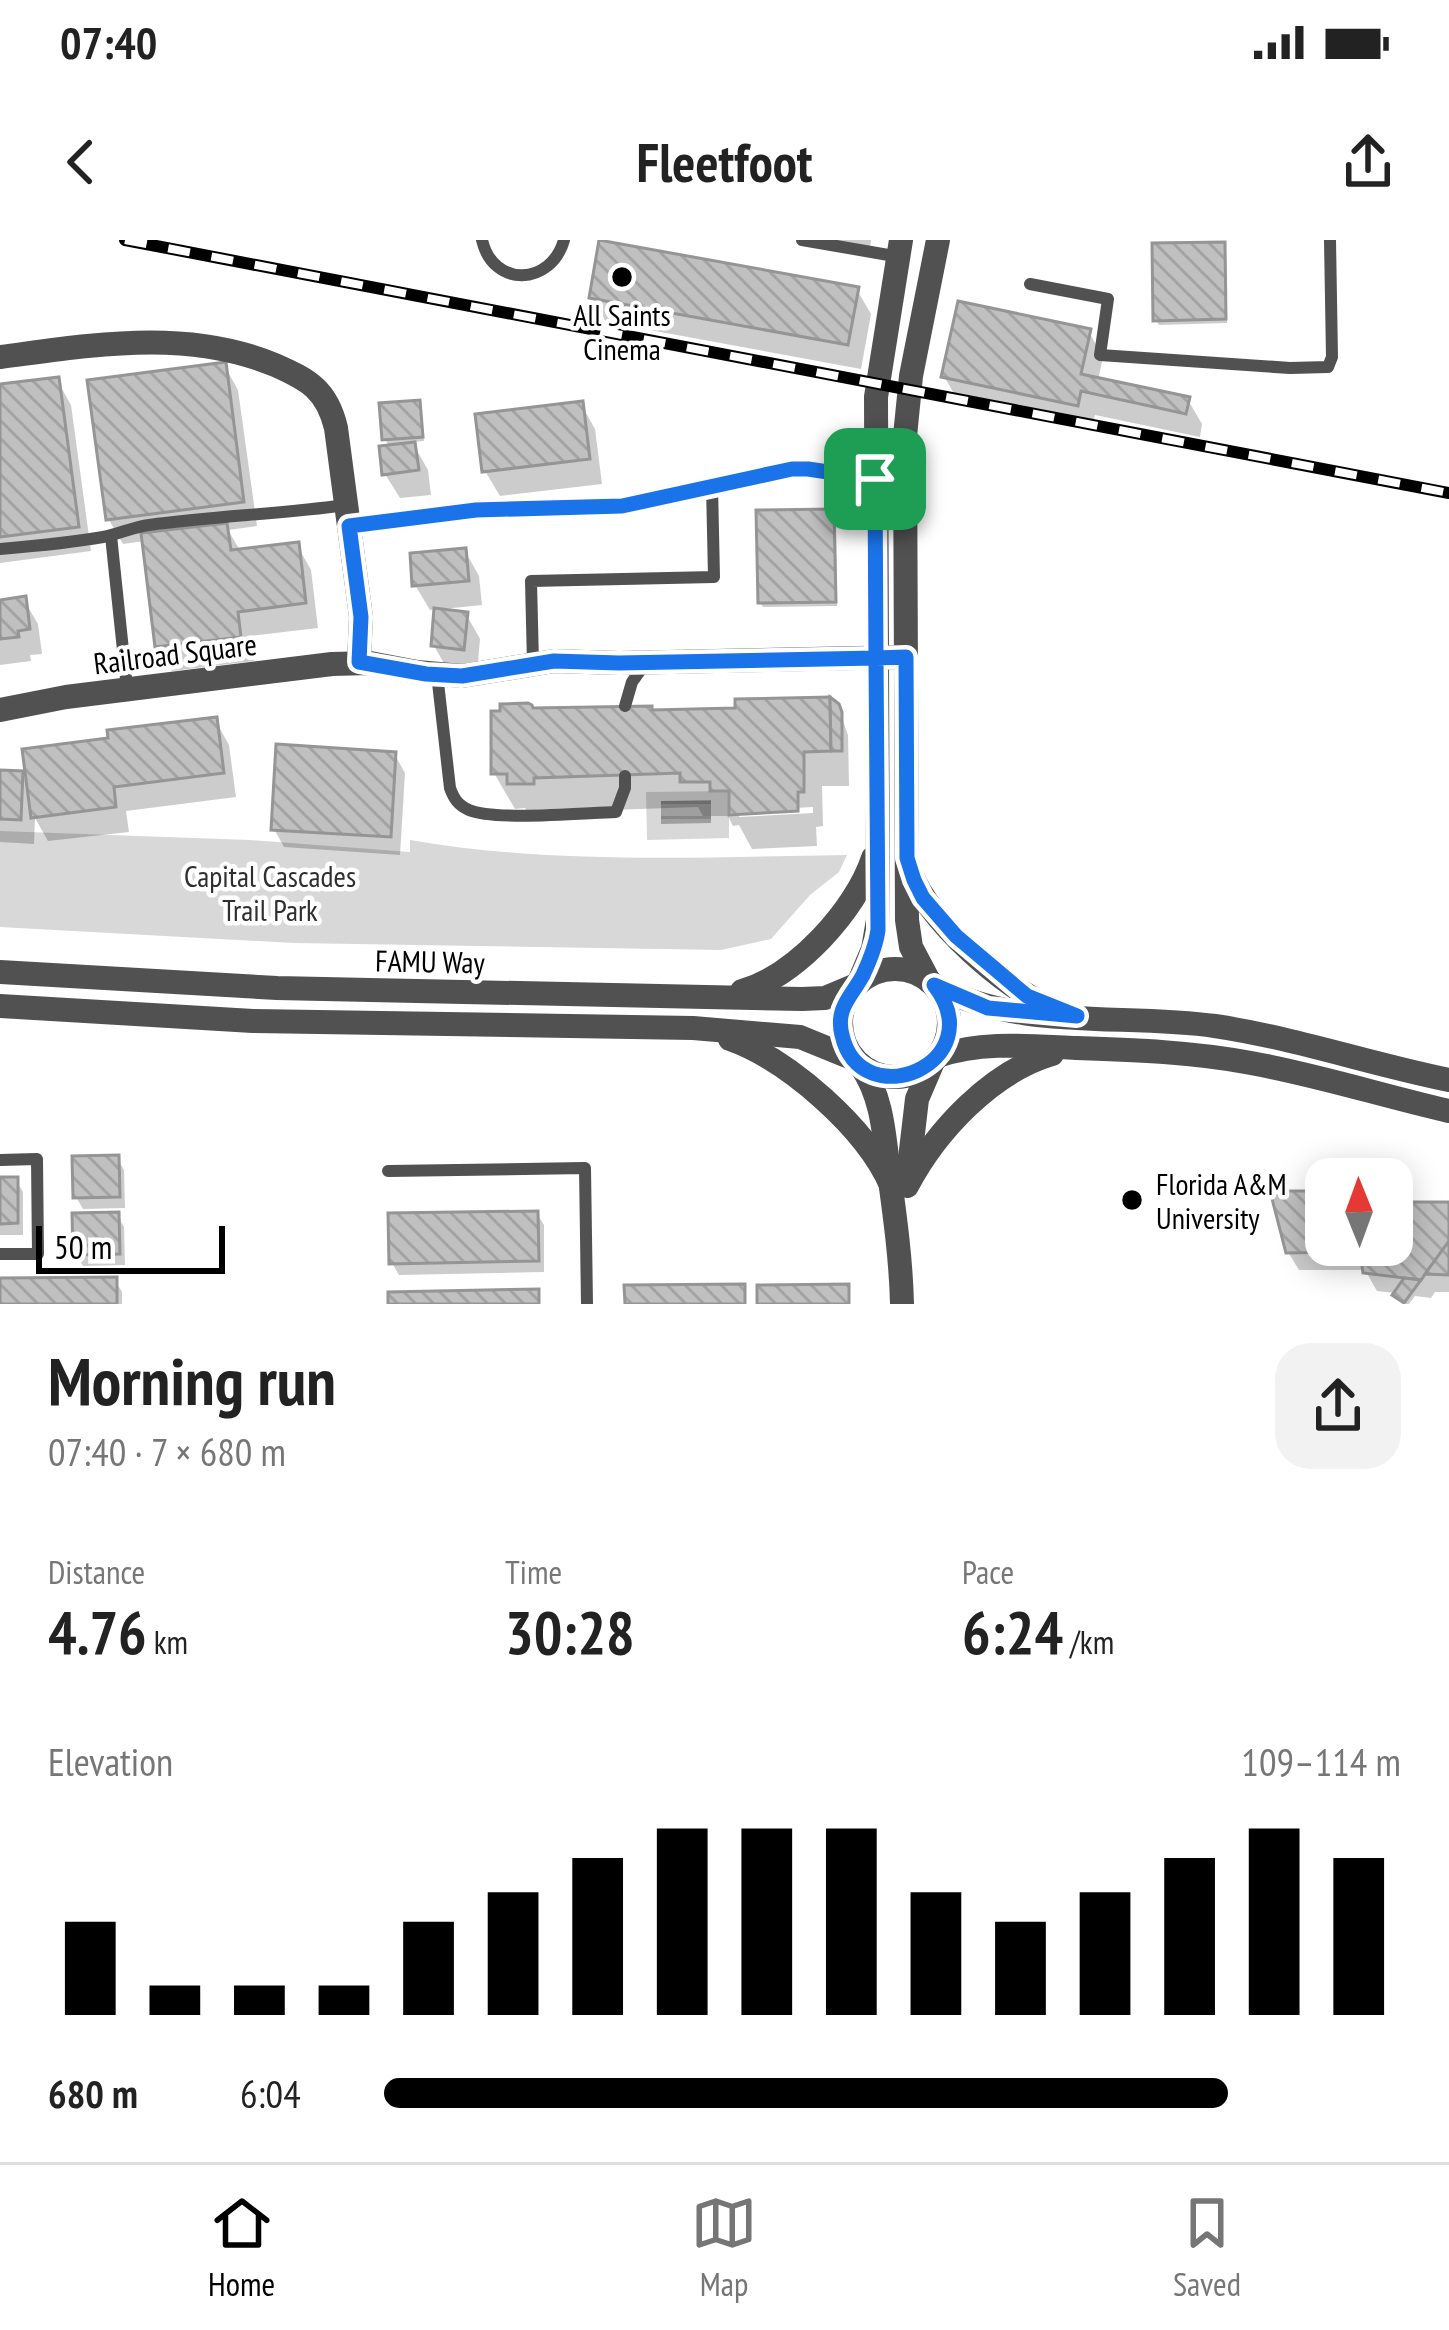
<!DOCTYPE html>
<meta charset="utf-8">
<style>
:root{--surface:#fff;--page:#f2f2f2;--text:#222;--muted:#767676;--line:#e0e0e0;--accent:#000}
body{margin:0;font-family:"PT Sans Narrow",sans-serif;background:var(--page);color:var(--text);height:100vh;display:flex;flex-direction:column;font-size:45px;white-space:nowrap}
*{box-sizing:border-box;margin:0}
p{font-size:39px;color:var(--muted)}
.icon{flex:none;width:66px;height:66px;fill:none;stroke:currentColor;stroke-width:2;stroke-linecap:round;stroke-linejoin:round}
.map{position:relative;height:1064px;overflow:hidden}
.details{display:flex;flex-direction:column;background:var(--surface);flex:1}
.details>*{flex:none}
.needle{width:78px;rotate:359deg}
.controls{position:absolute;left:1305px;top:918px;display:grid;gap:24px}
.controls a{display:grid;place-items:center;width:108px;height:108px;border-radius:24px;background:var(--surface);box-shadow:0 6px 30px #0003;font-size:60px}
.scale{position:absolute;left:36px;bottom:30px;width:189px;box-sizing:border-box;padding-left:12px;border:6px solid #000;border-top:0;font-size:33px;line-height:42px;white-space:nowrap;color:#000;-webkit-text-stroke:9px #fff;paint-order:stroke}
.pin{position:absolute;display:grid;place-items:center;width:102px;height:102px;color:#fff;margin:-51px;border-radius:24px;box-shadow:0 6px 18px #0006}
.round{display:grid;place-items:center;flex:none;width:126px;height:126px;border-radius:36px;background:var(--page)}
.head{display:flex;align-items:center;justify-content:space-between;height:204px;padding:0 48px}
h1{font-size:66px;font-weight:800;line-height:90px}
.stats{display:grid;grid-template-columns:repeat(3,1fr);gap:18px;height:204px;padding:12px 48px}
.stats div{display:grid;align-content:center}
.stats b{font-size:60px;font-weight:800}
.stats small{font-size:33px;font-weight:400}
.stats p{font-size:33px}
.chart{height:336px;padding:24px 48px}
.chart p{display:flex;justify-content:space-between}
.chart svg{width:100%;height:216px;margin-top:12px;stroke:var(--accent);stroke-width:6}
ul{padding:0 48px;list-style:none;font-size:39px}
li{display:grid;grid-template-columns:192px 144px 1fr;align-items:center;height:90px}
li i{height:30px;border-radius:15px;background:var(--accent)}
.status{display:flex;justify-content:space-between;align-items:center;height:84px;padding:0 60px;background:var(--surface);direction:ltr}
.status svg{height:33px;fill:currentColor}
header{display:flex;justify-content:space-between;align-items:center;height:156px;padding:0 48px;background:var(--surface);font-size:54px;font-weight:800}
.tab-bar{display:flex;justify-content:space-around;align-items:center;height:168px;border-top:3px solid var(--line);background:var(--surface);font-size:33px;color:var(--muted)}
.tab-bar a{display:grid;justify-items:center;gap:6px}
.tab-bar .active{color:var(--accent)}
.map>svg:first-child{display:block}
</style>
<div class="status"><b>07:40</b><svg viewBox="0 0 49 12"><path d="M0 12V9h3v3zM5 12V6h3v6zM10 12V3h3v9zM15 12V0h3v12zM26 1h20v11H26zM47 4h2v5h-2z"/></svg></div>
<header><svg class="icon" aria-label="back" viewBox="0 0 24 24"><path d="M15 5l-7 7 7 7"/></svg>Fleetfoot<svg class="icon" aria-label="share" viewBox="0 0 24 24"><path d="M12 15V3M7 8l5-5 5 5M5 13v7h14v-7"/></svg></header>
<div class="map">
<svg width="1449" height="1064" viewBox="0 0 1449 1064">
<defs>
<pattern id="water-rules" width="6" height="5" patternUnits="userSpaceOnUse" patternTransform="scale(3)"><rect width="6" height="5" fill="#9f9f9f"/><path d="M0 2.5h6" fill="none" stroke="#878787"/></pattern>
<pattern id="building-back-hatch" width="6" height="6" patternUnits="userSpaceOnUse" patternTransform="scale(3)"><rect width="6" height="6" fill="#c0c0c0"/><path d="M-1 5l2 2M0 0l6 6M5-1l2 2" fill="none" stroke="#a3a3a3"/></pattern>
</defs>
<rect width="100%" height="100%" fill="#fff"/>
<g fill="#d8d8d8">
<path d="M729 551V598L647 600 646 552Z"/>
<path d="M0 591 249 600 410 612V600C554 625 702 617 847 615L839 632 810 655 771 699 721 710 294 703 0 687Z"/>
</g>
<path fill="url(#water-rules)" d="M711 560V583L661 584V561Z"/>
<g fill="#0003" fill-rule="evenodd">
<path d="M829 0H871L870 8Z"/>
<path d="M1223 5 1226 10 1227 83 1159 85 1156 80Z"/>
<path d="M857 50 871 74 861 129 606 82 592 57Z"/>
<path d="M1089 92 1103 117 1098 140 1188 160 1202 184 1200 197 1095 175 1091 190 958 161 944 136Z"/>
<path d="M224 125 238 150 257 286 228 290 241 312 297 305 311 330 318 388 250 396 254 421 172 431 158 406 145 301 123 304 109 280Z"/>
<path d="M57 140 71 165 91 311 0 323V147Z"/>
<path d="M418 163 421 168 424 201 412 202 428 230 431 255 400 258 385 234 390 208 385 199Z"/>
<path d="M581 164 595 189 602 244 500 256 485 231Z"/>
<path d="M833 272 836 277 837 366 763 367 760 362Z"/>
<path d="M465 311 479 336 482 365 443 369V372L466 374 480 399 477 433 448 430 434 406 437 369 430 370 415 345Z"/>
<path d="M24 360 38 384 42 414 30 415 31 421 0 425V363Z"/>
<path d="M532 471 840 472 848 495 849 546H822L823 586 816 587 817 606 752 609 739 585 733 586 728 576H703L698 567 552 572 531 578 525 568 515 569 494 533ZM813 567V573L739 577V571Z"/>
<path d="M215 480 229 505 236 557 126 571 129 592 48 601 35 578 34 604 0 602V533L22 534 31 549 111 501Z"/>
<path d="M395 515 405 533 400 615 284 607 274 589Z"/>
<path d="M117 918 124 930 125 968 83 969 76 957Z"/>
<path d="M0 940H16L23 952V995H0Z"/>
<path d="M1326 954V1005H1392V965H1449V1052H1435L1431 1058 1415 1056 1409 1064H1405L1395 1053 1377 1051 1365 1030H1299L1288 1012Z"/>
<path d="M537 974 544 985V1032L399 1035 392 1023Z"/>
<path d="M117 975 124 987 125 1025 83 1026 76 1014Z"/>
<path d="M115 1040 122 1052V1064H0V1041Z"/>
</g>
<g fill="url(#building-back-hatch)" stroke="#959595" stroke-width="3">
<path d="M599 0 859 47 848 105 589 58Z"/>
<path d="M1225 2 1226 79 1153 81 1152 3Z"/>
<path d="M958 61 1091 89 1081 134 1190 157 1186 174 1081 151 1078 166 941 137Z"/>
<path d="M226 122 244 262 106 280 87 140Z"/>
<path d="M59 137 79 287 0 297V144Z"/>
<path d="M420 160 423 197 382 200 379 163Z"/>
<path d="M583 161 590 219 482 232 475 174Z"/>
<path d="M415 202 419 230 382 235 379 206Z"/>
<path d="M834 269 836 362 758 363 756 270Z"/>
<path d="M227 283 231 310 299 302 306 363 238 372 241 397 155 407 141 293Z"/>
<path d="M466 308 469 341 412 346 410 313Z"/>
<path d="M26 356 30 389 18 391 19 397 0 399V360Z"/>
<path d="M434 368 468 372 464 410 431 406Z"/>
<path d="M830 457 831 511 804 512V552H798V571L729 575V551H710V542H680V533L534 538V544H507V534H491V471H500V464L528 463 532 465 533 468 652 466V470L735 468V459Z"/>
<path d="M830 457 839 464 842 472V511H831Z"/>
<path d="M217 477 224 533 114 547 116 567 31 578 22 509 108 498 107 490Z"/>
<path d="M276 504 396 512 391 597 271 590Z"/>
<path d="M0 530 23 531 21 580 0 579Z"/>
<path d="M119 915 120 957 73 958 72 916Z"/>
<path d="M0 937H18V983L0 984Z"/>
<path d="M1270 951H1326V1005H1347L1348 1012 1286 1013Z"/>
<path d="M1392 962H1449V1001L1421 1040 1363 1033 1361 1018 1354 1017 1353 1012H1348L1347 1005H1392Z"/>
<path d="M538 971 539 1021 389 1024 388 973Z"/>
<path d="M119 972 120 1014 73 1015 72 973Z"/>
<path d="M1449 1001V1035L1425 1034Z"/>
<path d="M117 1037V1064H0V1038Z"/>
<path d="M1404 1038 1421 1040 1404 1063 1392 1055Z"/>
<path d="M745 1044V1064H625L624 1045Z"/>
<path d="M849 1044V1064H757V1045Z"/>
<path d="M539 1049V1064H388V1052Z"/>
</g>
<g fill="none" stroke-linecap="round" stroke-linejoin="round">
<g stroke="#515151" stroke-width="12">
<path d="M482 0C493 48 551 46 564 0"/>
<path d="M802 0 900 17"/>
<path d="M1030 44 1108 59 1100 115 1290 128 1328 127 1332 117 1330 0"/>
<path d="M349 286 476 270 623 266 792 229H808L876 239"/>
<path d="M111 296 127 448"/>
<path d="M0 309C35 306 69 303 103 297 119 294 133 287 149 285 215 276 281 274 346 265"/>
<path d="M533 424 531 341 714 337 712 246"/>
<path d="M437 434 450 548C454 559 458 565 469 570 495 581 583 573 616 572L625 548V536"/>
<path d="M625 466 632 442 645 424"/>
<path d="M0 920 37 919 38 1014H0"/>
<path d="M388 931 585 928 587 1064"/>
</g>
<g stroke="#515151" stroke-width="24">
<path d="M0 117C93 105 186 88 275 125 309 140 327 150 336 188L361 377 359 422"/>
<path d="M0 470 66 457 332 424 370 423 417 432 462 436 554 421 619 423 906 417"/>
</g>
<g stroke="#515151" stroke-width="24">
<path d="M911 633C929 681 1004 748 1052 768"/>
<circle cx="895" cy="783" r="54"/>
<path d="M0 732 277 748 802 759 825 758 856 745"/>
<path d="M929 741 911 707 907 680 905 196 911 136 938 0"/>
<path d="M859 742 873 709 878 680 876 157 901 0"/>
<path d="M934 745C1019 791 1122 773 1215 786 1295 798 1370 824 1449 840"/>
<path d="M742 751C796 736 856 670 873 618"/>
<path d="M0 766 253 781 693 788 800 797 854 819"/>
<path d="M730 799C789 820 866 888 891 945"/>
<path d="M938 816C982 801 1030 806 1076 808 1134 810 1193 812 1251 823 1318 835 1383 856 1449 871"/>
<path d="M861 826C883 858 884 896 889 933 895 977 901 1020 902 1064"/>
<path d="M908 936 917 859 932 824"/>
<path d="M907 946C936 891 991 832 1052 814"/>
</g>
<defs>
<path id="rail" d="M125 0 1449 253"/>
</defs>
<use href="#rail" stroke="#000" stroke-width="12"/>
<use href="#rail" stroke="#fff" stroke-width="8" stroke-dasharray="22" stroke-linecap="butt"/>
</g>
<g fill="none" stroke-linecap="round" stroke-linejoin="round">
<defs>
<path id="route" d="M875 239 808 229H792L622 266 476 270 349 286 361 377 359 422 426 434 462 436 554 421 619 423 876 418 878 690C876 706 870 720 863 735 852 756 835 768 842 795 861 878 994 823 934 745L988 768 1077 776 1027 756 956 696 923 658 914 640 907 618 906 417 876 418 875 239"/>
</defs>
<use href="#route" stroke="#fff" stroke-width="24"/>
<use href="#route" stroke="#1a73e8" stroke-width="15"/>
</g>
<g fill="#000" stroke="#fff" stroke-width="4.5">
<circle cx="622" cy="37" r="12"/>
<circle cx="1132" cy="960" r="12"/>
</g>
<g text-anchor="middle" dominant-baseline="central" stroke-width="9" stroke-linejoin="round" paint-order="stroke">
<g font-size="30" fill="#000" stroke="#fff">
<text x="622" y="74">All Saints<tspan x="622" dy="34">Cinema</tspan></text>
<text x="1156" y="943" text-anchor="start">Florida A&amp;M<tspan x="1156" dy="34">University</tspan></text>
</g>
<g font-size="30" fill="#000" stroke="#fff">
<text transform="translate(175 413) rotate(-7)">Railroad Square</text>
<text transform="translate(430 721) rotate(1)">FAMU Way</text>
</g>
<g font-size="30" fill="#2f2f2f" stroke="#fff">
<text x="270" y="635">Capital Cascades<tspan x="270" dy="34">Trail Park</tspan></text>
</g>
</g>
</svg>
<div class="controls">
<a><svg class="needle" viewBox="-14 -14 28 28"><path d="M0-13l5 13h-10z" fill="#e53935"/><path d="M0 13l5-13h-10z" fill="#767676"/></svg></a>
</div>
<div class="scale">50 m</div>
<div class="pin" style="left:875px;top:239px;background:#1e9e55"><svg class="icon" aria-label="arrive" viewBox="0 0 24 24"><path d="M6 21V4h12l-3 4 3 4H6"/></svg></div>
</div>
<section class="details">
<div class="head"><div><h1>Morning run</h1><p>07:40 · 7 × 680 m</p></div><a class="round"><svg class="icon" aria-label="share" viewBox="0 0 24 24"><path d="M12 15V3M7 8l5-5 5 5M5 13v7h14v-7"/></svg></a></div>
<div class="stats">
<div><p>Distance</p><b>4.76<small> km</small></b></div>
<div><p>Time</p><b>30:28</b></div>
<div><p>Pace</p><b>6:24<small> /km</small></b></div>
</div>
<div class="chart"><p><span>Elevation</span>109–114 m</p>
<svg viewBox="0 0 160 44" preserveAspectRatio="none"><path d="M5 44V25M15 44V38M25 44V38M35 44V38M45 44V25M55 44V19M65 44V12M75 44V6M85 44V6M95 44V6M105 44V19M115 44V25M125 44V19M135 44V12M145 44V6M155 44V12"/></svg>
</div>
<ul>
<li><b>680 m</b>6:04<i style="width:83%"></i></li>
</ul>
</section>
<nav class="tab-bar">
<a class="active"><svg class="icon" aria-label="home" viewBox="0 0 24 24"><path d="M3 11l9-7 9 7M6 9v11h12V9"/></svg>Home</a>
<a><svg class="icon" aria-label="map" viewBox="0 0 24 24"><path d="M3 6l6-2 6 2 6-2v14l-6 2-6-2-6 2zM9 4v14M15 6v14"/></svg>Map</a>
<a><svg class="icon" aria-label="saved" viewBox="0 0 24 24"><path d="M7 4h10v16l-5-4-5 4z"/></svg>Saved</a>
</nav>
